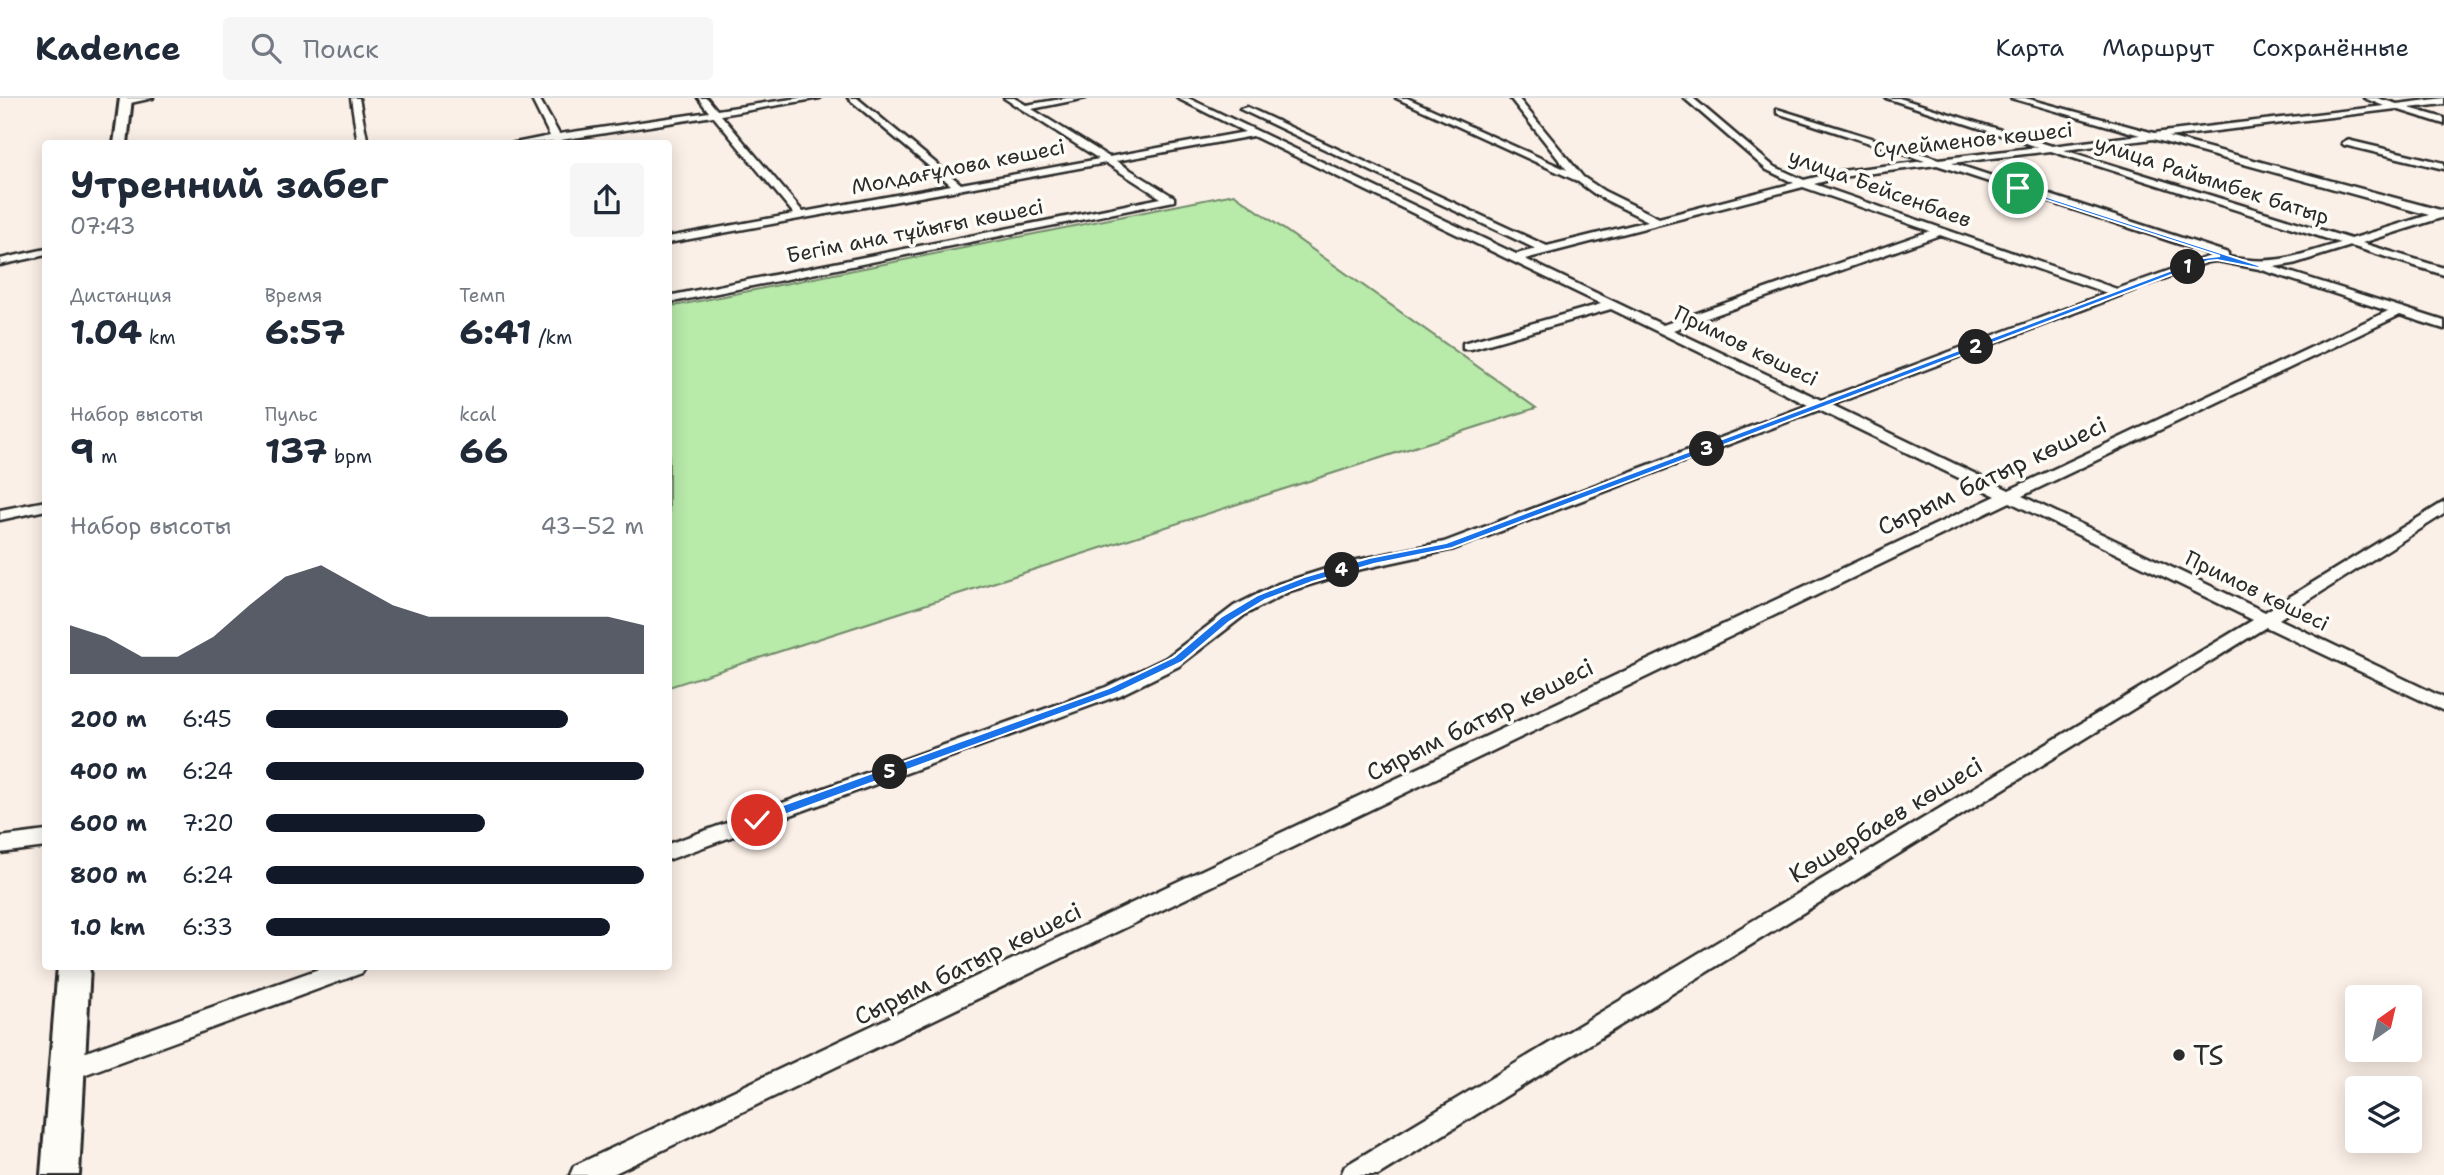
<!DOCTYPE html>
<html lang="ru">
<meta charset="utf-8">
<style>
:root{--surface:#fff;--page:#f6f6f7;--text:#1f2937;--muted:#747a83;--line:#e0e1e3;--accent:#111827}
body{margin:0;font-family:"Shantell Sans",sans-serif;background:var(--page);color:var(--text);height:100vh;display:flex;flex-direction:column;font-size:26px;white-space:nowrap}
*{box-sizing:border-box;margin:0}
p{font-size:23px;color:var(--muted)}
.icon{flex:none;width:38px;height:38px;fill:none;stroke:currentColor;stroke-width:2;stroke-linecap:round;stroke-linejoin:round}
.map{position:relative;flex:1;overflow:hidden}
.side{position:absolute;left:42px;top:42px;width:630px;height:830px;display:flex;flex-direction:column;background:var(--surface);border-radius:7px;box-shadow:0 4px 18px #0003}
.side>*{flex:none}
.needle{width:46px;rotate:34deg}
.controls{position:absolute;left:2345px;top:887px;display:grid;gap:14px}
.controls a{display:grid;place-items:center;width:77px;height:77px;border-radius:7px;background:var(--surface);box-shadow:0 4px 18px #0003;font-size:35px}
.pin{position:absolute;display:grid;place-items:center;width:60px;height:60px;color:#fff;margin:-30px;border:4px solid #fff;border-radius:50%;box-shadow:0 2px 7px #0007}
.km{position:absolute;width:35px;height:35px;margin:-18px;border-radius:50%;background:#222;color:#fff;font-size:19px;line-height:35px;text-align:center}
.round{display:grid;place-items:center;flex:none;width:74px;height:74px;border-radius:7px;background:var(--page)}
.overview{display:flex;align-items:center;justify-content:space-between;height:119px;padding:0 28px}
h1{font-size:38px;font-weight:700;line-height:52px}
.figures{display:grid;grid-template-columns:repeat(3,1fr);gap:10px;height:119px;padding:7px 28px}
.figures div{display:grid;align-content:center}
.figures b{font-size:35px;font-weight:700}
.figures small{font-size:19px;font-weight:400}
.figures p{font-size:19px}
.chart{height:196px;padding:14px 28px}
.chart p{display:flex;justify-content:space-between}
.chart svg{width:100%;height:126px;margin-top:7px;fill:var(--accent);opacity:.7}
ul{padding:0 28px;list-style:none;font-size:23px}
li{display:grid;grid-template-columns:112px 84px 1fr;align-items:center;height:52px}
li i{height:18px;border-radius:9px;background:var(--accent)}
header{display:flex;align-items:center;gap:42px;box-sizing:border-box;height:98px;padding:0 35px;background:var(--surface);border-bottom:2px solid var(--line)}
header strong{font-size:33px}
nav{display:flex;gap:38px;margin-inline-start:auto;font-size:24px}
.search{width:490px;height:63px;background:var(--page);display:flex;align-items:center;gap:18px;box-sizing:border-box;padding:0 24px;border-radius:7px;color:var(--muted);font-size:26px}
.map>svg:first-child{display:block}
</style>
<header>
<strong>Kadence</strong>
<div class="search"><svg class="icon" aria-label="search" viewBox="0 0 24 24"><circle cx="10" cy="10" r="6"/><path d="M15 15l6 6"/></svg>Поиск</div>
<nav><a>Карта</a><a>Маршрут</a><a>Сохранённые</a></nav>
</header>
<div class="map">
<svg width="2444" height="1077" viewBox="0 0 2444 1077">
<rect width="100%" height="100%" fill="#fbf0e7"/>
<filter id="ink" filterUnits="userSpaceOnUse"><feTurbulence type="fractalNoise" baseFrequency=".0143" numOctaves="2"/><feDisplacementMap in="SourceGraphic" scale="14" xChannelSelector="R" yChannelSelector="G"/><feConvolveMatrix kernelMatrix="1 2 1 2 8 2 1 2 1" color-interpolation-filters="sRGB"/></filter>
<g filter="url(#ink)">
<path fill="#b8eaaa" stroke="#728a6a" stroke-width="2" d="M1234 96 1536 310 669 589V209Z"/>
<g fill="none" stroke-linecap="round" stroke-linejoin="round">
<defs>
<g id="street">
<path d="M153 0 126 6 122 3 129 0Z"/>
<path d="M351 0H359L368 46H358Z"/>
<path d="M531 0H539L559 36 709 14 698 0H707L717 12 799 0H820L721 17 803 114 951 87 848 0H857L961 86 1099 61 1004 0H1014L1026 7 1067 0H1086L1032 11 1109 59 1245 34 1177 0H1188L1516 156 1536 151 1240 11 1247 9 1547 148 1648 123 1596 97 1577 83 1396 0H1407L1567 72 1510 0H1518L1583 79 1604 93 1659 120 1794 85 1767 72 1684 0H1693L1773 68 1804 82 1841 73 1925 63 1777 15V11L1939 61 2038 49 1886 0H1899L2052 48 2140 37 2011 0H2025L2154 35 2384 8 2364 0H2377L2397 6 2444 0V6L2409 10 2444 20V26L2396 11 2168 39 2444 113V119L2362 145 2444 170V177L2351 148 2293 166 2274 169 2444 223V231L2400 217 2022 398 2265 514 2444 404V416L2279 521 2444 600V613L2266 529 1378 1077H1341L1345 1068 2253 522 2010 404 611 1077H570L574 1068 1996 398 1819 312 1454 451 1357 472 1290 493 1246 516 1179 568 1120 597 668 762V746L1106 589 1166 560 1234 508 1278 486 1348 464 1444 444 1808 307 1611 211 1471 251H1463V245L1601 206 1253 38 1116 63 1174 99V103L668 205V198L1161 100 1106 65 668 145V139L794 116 713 18 561 42 563 46H554L553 43 510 46 550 38ZM2153 41 2429 117 2351 141 2064 52ZM2051 53 2340 145C2296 158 2275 168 2228 159V155L1952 65ZM1937 67 2213 157 2117 191 1814 86 1841 79ZM1803 89 1930 133 1663 227 1525 161ZM1940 137 2107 195 1821 302 1673 232ZM2217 163 2259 171 2388 213 2009 392 1832 307 2208 164Z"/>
<path d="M2347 42 2444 65V71L2344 47 2342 45Z"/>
<path d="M46 151V157L0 167V161Z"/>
<path d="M46 403V412L0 422V412Z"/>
<path d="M46 733V749L0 755V739Z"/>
<path d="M327 868H366L362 875 67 983 58 980 55 972 58 964Z"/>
</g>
<g id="secondary">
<path d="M120 0H132L127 46H114Z"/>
<path d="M58 868H90L79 1077H41Z"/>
</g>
</defs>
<use href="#street" stroke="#2b2b2b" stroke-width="5"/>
<use href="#secondary" stroke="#2b2b2b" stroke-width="6"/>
<use href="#street" fill="#fdfcf7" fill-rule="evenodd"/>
<use href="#secondary" fill="#fdfcf7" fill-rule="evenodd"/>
</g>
</g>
<path fill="#1a73e8" stroke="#fff" stroke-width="2" d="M2016 89 2261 168 2258 170 2217 162 2208 163 1452 450 1374 466 1312 484 1265 502 1229 524 1182 564 1117 595 762 725 757 727 751 722 753 718 1109 590 1174 559 1221 519 1258 497 1304 479 1369 460 1446 445 2204 160 2220 158 2016 92Z"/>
<circle fill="#2b2b2b" stroke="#fdfcf7" stroke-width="2.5" cx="2179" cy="957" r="7"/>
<g text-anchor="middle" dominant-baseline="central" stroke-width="7" stroke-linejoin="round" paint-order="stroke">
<g font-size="21" fill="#2b2b2b" stroke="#fdfcf7">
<text transform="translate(1973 42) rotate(-6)">Сүлейменов көшесі</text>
<text transform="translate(958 69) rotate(-11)">Молдағұлова көшесі</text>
<text transform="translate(2212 82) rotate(18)">улица Райымбек батыр</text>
<text transform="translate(1880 90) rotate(20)">улица Бейсенбаев</text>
<text transform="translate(915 133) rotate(-11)">Бегім ана тұйығы көшесі</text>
<text transform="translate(1746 248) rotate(26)">Примов көшесі</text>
<text transform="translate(2257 493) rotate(26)">Примов көшесі</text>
</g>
<g font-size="24" fill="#2b2b2b" stroke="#fdfcf7">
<text transform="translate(1992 378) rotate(-25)">Сырым батыр көшесі</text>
<text transform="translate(1480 622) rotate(-26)">Сырым батыр көшесі</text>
<text transform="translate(1886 722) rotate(-31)">Көшербаев көшесі</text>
<text transform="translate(968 866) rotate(-26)">Сырым батыр көшесі</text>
</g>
<g font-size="28" fill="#2b2b2b" stroke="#fdfcf7" text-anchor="start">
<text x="2193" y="957">TS</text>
</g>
</g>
</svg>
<div class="controls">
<a><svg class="needle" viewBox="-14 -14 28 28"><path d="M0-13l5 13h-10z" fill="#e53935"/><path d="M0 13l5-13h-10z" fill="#747a83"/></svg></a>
<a><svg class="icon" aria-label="layers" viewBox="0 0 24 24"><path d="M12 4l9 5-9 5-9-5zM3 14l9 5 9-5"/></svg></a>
</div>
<div class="pin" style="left:2018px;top:90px;background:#1e9e55"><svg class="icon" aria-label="arrive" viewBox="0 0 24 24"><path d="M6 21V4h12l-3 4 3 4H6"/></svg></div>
<div class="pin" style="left:757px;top:722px;background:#d93025"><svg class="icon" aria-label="check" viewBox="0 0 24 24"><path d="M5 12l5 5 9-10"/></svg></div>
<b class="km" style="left:2188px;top:169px">1</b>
<b class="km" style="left:1976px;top:249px">2</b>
<b class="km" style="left:1707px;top:351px">3</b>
<b class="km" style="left:1342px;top:472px">4</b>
<b class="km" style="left:890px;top:674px">5</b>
<section class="side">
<div class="overview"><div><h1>Утренний забег</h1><p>07:43</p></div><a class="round"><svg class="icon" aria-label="share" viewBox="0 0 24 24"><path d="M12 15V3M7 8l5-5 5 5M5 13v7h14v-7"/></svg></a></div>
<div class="figures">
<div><p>Дистанция</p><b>1.04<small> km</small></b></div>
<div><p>Время</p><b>6:57</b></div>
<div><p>Темп</p><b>6:41<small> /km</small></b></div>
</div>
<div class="figures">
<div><p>Набор высоты</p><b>9<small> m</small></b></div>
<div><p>Пульс</p><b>137<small> bpm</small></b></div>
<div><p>kcal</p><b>66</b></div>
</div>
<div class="chart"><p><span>Набор высоты</span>43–52 m</p>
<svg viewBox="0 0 160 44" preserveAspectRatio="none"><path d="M0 44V27L10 31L20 38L30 38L40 31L50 20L60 10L70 6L80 13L90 20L100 24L110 24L120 24L130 24L140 24L150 24L160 27V44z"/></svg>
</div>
<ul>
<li><b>200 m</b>6:45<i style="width:80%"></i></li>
<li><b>400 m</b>6:24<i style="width:100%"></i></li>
<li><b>600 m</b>7:20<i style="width:58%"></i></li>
<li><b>800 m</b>6:24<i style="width:100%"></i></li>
<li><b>1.0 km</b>6:33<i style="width:91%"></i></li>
</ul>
</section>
</div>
